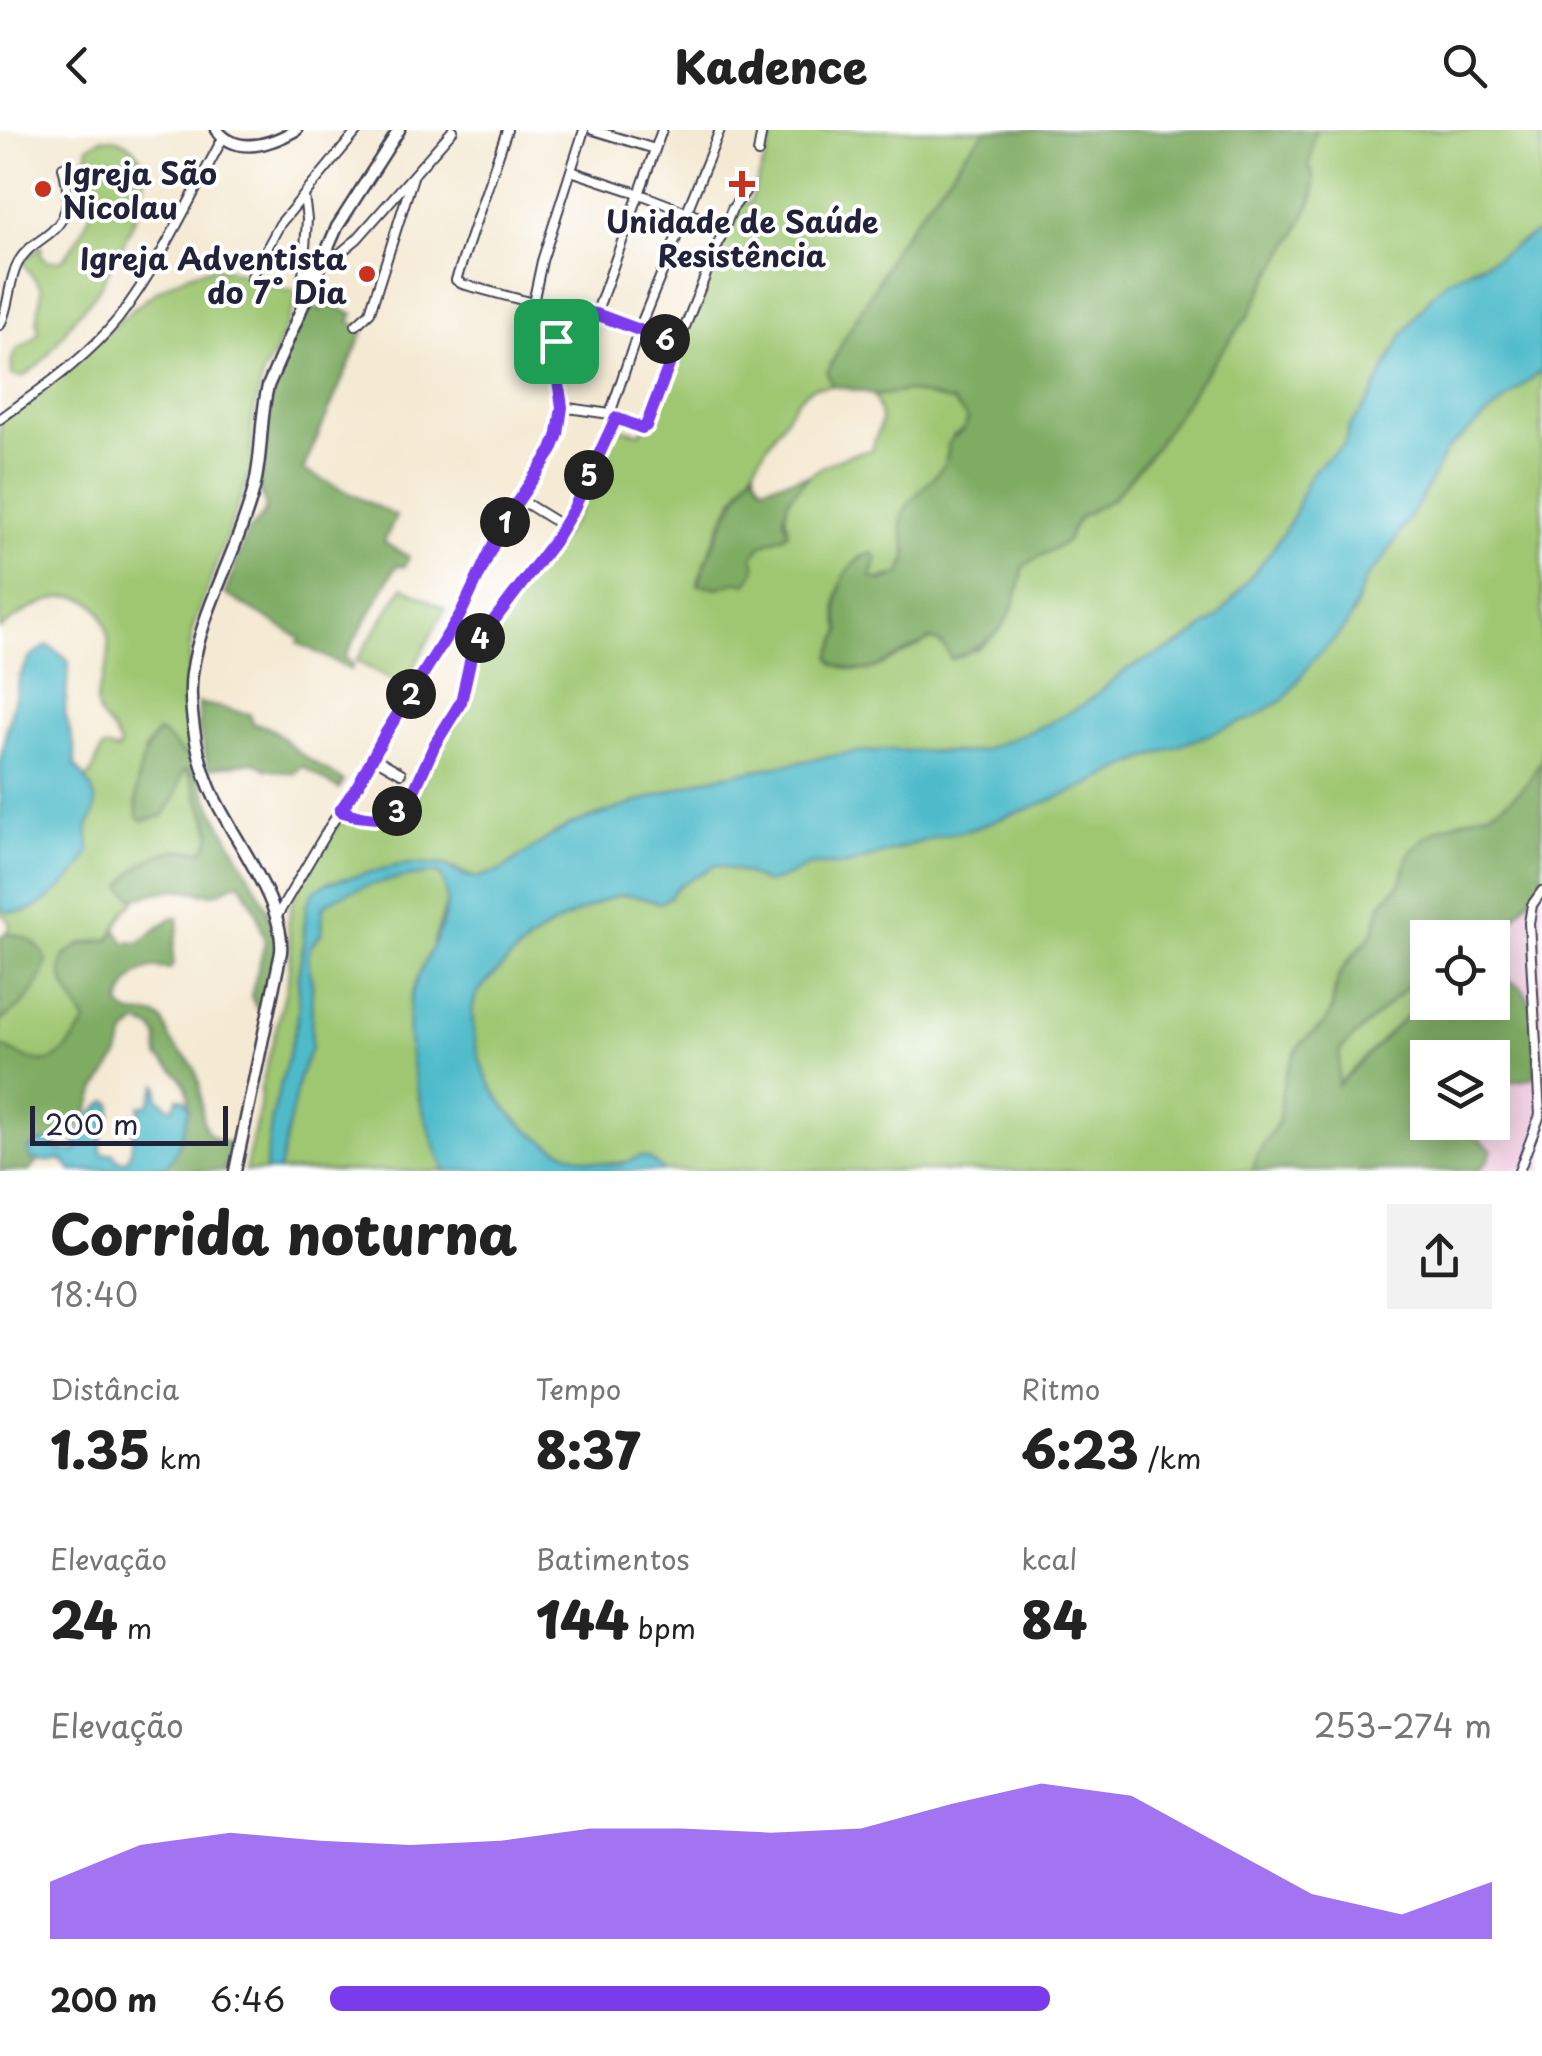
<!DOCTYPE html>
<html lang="pt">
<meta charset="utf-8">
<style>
:root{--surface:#fff;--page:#f2f2f2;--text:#222;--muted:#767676;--accent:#7c3aed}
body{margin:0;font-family:"Playpen Sans",sans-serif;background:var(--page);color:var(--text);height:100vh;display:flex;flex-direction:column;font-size:38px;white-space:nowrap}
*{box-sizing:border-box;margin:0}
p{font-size:32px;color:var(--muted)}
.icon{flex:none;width:55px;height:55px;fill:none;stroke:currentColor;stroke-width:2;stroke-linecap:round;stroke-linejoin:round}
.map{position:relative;height:1041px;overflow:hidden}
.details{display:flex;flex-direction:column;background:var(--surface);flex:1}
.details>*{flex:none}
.fabs{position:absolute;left:1410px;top:790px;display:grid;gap:20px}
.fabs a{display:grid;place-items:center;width:100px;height:100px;border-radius:0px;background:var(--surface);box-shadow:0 5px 25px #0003;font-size:50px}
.scale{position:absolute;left:30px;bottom:25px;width:198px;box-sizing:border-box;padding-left:10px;border:5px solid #22223b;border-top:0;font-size:28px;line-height:35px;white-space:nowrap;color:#22223b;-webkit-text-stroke:8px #fff;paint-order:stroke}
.pin{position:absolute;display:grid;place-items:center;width:85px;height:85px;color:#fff;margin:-42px;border-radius:20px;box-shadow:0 5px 15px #0006}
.km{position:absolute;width:50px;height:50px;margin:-25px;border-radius:50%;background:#222;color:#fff;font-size:28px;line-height:50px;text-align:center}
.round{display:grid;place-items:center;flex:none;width:105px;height:105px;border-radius:0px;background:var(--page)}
.head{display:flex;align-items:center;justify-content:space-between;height:170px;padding:0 50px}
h1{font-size:55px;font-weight:800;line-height:75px}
.metrics{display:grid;grid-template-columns:repeat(3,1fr);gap:15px;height:170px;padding:10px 50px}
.metrics div{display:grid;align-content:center}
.metrics b{font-size:50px;font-weight:800}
.metrics small{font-size:28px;font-weight:400}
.metrics p{font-size:28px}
.chart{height:280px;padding:20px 50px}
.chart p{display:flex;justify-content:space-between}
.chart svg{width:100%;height:180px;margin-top:10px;fill:var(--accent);opacity:.7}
ul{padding:0 50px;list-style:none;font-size:32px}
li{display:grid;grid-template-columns:160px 120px 1fr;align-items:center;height:75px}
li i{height:25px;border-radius:12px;background:var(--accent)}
header{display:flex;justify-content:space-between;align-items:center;height:130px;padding:0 50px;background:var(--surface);font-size:45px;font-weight:800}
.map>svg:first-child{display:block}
</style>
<header><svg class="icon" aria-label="back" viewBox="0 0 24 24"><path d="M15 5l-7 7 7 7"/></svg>Kadence<svg class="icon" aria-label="search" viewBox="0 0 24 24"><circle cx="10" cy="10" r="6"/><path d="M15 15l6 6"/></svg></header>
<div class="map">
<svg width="1542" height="1041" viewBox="0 0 1542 1041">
<rect width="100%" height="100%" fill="#fff"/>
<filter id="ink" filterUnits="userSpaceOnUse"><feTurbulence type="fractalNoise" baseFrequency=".01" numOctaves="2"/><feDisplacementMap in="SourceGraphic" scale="20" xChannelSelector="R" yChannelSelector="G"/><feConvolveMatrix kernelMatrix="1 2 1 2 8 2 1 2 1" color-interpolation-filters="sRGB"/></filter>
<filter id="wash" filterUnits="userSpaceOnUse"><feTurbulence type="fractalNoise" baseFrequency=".0048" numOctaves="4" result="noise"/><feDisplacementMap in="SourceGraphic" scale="40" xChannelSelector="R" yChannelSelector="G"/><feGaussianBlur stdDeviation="2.25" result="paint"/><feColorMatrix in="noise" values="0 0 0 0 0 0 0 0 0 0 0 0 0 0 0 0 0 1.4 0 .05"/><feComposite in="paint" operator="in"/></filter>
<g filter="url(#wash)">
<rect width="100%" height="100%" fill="#f4e9d2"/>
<path fill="#f2cfe2" d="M1542 683V1041H1435L1455 993 1492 992V808L1463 807Z"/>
<g fill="#9fc772" stroke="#607456" stroke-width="2.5">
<path d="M767 0H987L967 21 894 118 877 154 831 233V255L833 256 813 257 798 269 759 328C754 342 745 351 738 363 720 392 709 422 698 453L718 458 737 450 759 416 767 411 782 407 788 397C773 355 838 323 872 320 879 289 888 301 874 266L908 261 953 272 968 289 964 299 952 306 945 335 901 393 907 426 900 444 877 450 870 447 874 439 860 427C840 452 830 469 841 501L831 525 833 533C871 551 882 532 915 517 920 515 925 513 929 509L937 510 945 517 976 520C1010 493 1015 478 1024 436 1038 426 1054 420 1068 410L1070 402 1080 387 1112 369 1154 319 1200 250 1249 185 1266 152 1296 104 1314 66 1309 38 1315 0H1542V99L1496 128 1472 137 1432 165 1402 206 1370 269 1349 297 1344 315 1306 353 1291 391 1272 420 1218 488 1182 513 1127 539 1086 573 1048 594 983 620 964 623 936 621 826 627 706 649 570 695 543 711 502 740 476 748 444 735 404 734 327 753 303 796 304 810 298 845 299 875 297 892 272 988 265 1041H245L260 977 261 959 288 851 291 818 288 795 294 762 332 695C353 687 378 691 400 686L423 651 439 612 459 581 474 523 485 503 539 439 575 388 581 376 587 354 613 303 621 298 639 303 647 295 738 72 750 73 772 9 765 4Z"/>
<path d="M113 8C182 24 117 126 98 160 91 171 81 179 73 190 59 210 44 235 22 247L12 245C8 209 29 222 39 201L37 193 42 159 22 132 41 116V126L47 131H59L65 127 80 106 91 82 93 70 83 49 88 17 100 9Z"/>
<path d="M216 137C245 141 273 162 300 161L274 225 263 244 252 292 251 340 192 500 186 566 189 605 194 629C177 624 173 609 157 602L144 622 163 686 175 667 182 643 186 640C194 649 194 660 199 671 206 688 216 702 207 720 198 722 191 719 182 720 160 722 132 738 122 758L133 768H137L125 782 109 809 79 814 62 848 86 893C54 938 50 941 0 915V891C22 878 33 863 44 840L14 804H5L11 796 5 786 0 784V775L2 779 26 782 41 774 64 754 85 730 88 695 93 686 94 665 85 649C96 643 95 628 103 618H109L117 621 120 616C118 612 116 606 113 602 107 593 98 588 97 576 95 558 109 541 109 523 108 440 45 464 0 499V291C32 264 65 237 97 210 133 180 168 144 216 137Z"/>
<path d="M1542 240V630L1528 652 1516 664 1504 674 1487 683 1485 682 1441 698 1425 707 1408 725 1401 753 1382 773 1373 803 1346 833 1335 858 1331 882 1324 894 1303 911 1295 923 1286 944 1282 960 1279 991 1257 1025 1253 1041H664L650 1029C629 1031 610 1036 589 1031 533 1015 483 969 475 910 473 898 470 884 474 872 477 860 488 851 497 842 529 808 566 782 611 767 617 766 628 764 634 764 639 765 643 768 647 769 655 769 663 767 670 767L677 757 716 735 745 743 766 753 809 735H847L936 707 973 699 1070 663 1139 631 1226 597 1285 568 1313 530 1334 510 1353 484 1365 449 1383 430 1417 376 1447 319Z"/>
<path d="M403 457 445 479 404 556 356 531Z"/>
<path d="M439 743 446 755V774L431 821 415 853V940L419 970 445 1041H279L282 1017 299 947 311 918 312 855 308 829 310 817 322 802 323 776C350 755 405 745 439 743Z"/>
<path d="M1427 837V865L1337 956 1340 920Z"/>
</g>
<g fill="#7fac64" stroke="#506750" stroke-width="2.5" fill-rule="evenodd">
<path d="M987 0H1315L1309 37 1313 44 1314 66 1296 104 1266 152 1249 185 1200 250 1154 319 1112 369 1080 387 1070 402 1068 410C1054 420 1038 426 1024 436 1013 487 1004 510 951 529 946 518 942 511 929 509 925 513 920 515 915 517 882 532 871 550 833 533L830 526 841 501C832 473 839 433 872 423L877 427 871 447 882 451 900 444C904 437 907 430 907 422 906 409 898 395 903 383 915 357 952 343 948 312L964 299 968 289 953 272 908 261 874 266 865 262 833 256 827 243 846 205 877 154 894 118 967 21Z"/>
<path d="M324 172 353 184 349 191 364 200 303 340 396 386 384 412 409 427 404 437 397 435 345 527 353 535 351 540 298 513 300 508 225 464 247 403 263 385 266 377 259 358 272 252 309 173 320 180Z"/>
<path d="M755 338 756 347 763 356 809 345 789 368 784 386 788 403C773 415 764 406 753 427 759 438 753 444 747 454 734 449 731 455 719 457 712 458 705 454 698 455 712 412 730 375 755 338Z"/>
<path d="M199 573 250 584 253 594C275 594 285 613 301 624 315 634 330 642 344 651L339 659 302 636 294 644 266 639 254 632 209 638 199 599Z"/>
<path d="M158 602C173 609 177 624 194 629 207 682 243 727 265 775 270 787 276 799 276 812 276 834 268 858 262 880L256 877 251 866 265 812 257 783 240 752C229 753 223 764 212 764 199 764 186 758 172 760 159 762 146 766 133 768L122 757C132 739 155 722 177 720 185 720 194 721 202 721 226 702 192 667 191 643L187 640 182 643 175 667 163 686 142 691 137 687C135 655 138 628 158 602Z"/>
<path d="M1542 630V753L1503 802 1499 829 1508 850 1522 857 1535 880 1536 945C1524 954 1506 949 1493 957L1492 928H1428V992L1479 993 1476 999V1006L1492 1020 1488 1031 1478 1041H1253L1257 1025 1279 991 1282 960 1286 944 1295 923 1303 911 1324 894 1331 882 1339 844 1373 803 1382 773 1401 753 1408 725 1425 707 1441 698 1485 682 1488 683C1503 675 1518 665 1529 651 1534 644 1536 637 1542 630ZM1468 798 1475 807 1492 808V872H1428L1427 865 1338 955 1340 920 1428 837V808L1457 807Z"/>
<path d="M171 788H178C182 802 169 815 174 833L170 839C164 839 158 837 152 838 134 841 123 859 120 875 135 892 140 880 156 886 167 890 166 904 172 912 177 921 188 927 193 936 210 964 187 1009 231 1013L225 1041H152C159 1037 167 1034 172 1027 180 1015 191 978 188 964 185 947 170 937 158 927V908L153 899 138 893 125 905 119 925 95 962 88 982 66 1008 37 1013 29 1019 30 1028 38 1031 29 1041H0V915C49 941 54 938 86 893 80 878 68 866 63 850 53 817 87 813 109 809L117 800 124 812 139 813Z"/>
<path d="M5 804C24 804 40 813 47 831 38 861 26 875 0 891V807Z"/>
</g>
<g fill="#4fbbca" stroke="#386e82" stroke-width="2.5">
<path d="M1542 99V240L1447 319 1417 376 1383 430 1365 449 1348 493 1334 510 1313 530 1285 568 1255 587 1139 631 1070 663 973 699 936 707 847 735H810L781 749 766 753 745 743 716 735 677 757 670 767 660 773C644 769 633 763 616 766 606 768 597 774 588 778 548 795 526 811 496 843 487 852 476 861 473 874 471 884 473 894 474 904 482 961 521 1007 576 1026 590 1031 605 1035 620 1034 627 1033 635 1028 641 1026L650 1029 664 1041H445C424 992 398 911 413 860 424 824 463 780 439 743 407 745 348 757 323 776L322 802 310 817 308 829 312 855 311 918 299 948 279 1041H265L272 988 297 892 299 875 298 846 304 810 306 776 314 761 327 753 404 734 444 735 463 745 476 748 502 740 543 711 570 695 706 649 855 622 894 620 964 623 983 620 1048 594 1086 573 1127 539 1182 513 1218 487 1272 420 1291 391 1306 353 1314 340 1344 315 1349 297 1370 269 1402 206 1432 165 1448 150 1496 128Z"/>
<path d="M48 515 66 528 69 533 65 583 75 619V636C86 647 100 667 94 684 92 689 88 693 88 698 86 706 90 713 89 721 84 741 47 774 29 780 21 783 13 782 6 782L0 775V633L5 607 20 546 30 527Z"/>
<path d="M157 954 159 956 158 968 172 979 178 968 184 969 189 977C186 991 178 1027 166 1035 147 1041 96 1041 72 1041L61 1029C52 1032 38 1032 30 1028L29 1019 37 1013 53 1010 58 1020 77 1021 78 1018 74 1010 80 1007C80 993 97 977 108 971L112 974 110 988 105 993 102 1004 101 1020 103 1024 113 1023 118 1030 126 1031C136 1018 128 1002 140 990L139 977 149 974Z"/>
</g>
</g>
<g filter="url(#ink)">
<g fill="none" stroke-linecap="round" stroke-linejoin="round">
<defs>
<g id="street">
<path d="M507 0 456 150 462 154 533 173 596 184 677 214"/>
<path d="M593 0 655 19"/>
<path d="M758 23 762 0"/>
<path d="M571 41 640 64 725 97"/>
<path d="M321 134 332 130 357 109 453 0"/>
<path d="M251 148 280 94 358 0"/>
<path d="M303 148 307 89 304 66"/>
<path d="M533 173 542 131 584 0"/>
<path d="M596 184 662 0"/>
<path d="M0 195C10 174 8 154 17 135 24 119 38 113 51 102 72 84 69 61 63 37"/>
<path d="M356 195 370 182 413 47"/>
<path d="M561 277 610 284 624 292 645 297 732 79 745 62"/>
<path d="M610 284 639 199 720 0"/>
<path d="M0 289C41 259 86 229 118 189 160 134 190 68 223 8"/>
<path d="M519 369 563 396"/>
<path d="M373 627 401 643"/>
<path d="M340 681 357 686 376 688 399 681 409 672 435 614 461 572 473 518 555 410 574 378 616 288"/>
<path d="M277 786 330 696 358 655 383 607 460 485 504 392 552 320 558 304 561 277 555 230 561 178"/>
<path d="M1519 1041 1540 985 1529 793 1532 775 1542 761"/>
</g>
<g id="secondary">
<path d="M217 0C237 26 271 14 296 0"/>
<path d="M304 168 303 148 313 135 321 134"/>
<path d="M235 1041 281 822C285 775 236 712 215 669 206 651 200 631 196 611 192 589 189 565 192 543 201 480 237 423 253 362 263 328 259 292 268 256L337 97 399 0"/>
</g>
</defs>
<use href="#street" stroke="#424052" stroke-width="12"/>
<use href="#secondary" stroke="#424052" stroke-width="15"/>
<use href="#street" stroke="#fff" stroke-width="8"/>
<use href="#secondary" stroke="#fff" stroke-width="10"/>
</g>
</g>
<g fill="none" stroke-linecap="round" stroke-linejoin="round" filter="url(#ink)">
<defs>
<path id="route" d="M561 178 596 184 677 214 646 296 642 298 616 288 574 378 555 410 473 518 461 572 435 614 409 672 398 680 376 688 357 686 340 681 358 655 384 606 460 485 504 392 552 320 558 304 562 277 555 230Z"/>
</defs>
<use href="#route" stroke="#fff" stroke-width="20"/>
<use href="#route" stroke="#7c3aed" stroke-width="12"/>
</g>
<g fill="#c8321e" stroke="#fff" stroke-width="4">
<path d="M737 39h10v10h10v10h-10v10h-10v-10h-10v-10h10z"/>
<circle cx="43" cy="59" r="10"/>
<circle cx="367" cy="144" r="10"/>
</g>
<g text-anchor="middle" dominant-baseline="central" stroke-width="8" stroke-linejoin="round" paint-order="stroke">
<g font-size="30" font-weight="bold" fill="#22223b" stroke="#fff" text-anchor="start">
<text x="63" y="42">Igreja São<tspan x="63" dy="34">Nicolau</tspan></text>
<text x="742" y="90" text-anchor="middle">Unidade de Saúde<tspan x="742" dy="34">Resistência</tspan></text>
<text x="347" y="127" text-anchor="end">Igreja Adventista<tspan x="347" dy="34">do 7˚ Dia</tspan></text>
</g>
</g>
</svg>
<div class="fabs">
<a><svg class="icon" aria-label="locate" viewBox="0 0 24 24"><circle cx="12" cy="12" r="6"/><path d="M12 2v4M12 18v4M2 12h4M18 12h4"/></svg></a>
<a><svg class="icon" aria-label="layers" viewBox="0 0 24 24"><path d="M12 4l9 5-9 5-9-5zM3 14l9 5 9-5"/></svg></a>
</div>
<div class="scale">200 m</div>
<div class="pin" style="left:556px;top:211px;background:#1e9e55"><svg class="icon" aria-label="arrive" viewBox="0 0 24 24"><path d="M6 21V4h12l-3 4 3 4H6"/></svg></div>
<b class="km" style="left:505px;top:392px">1</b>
<b class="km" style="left:411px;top:564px">2</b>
<b class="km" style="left:397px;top:681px">3</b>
<b class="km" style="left:480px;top:508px">4</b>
<b class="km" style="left:589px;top:345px">5</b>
<b class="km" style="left:665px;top:209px">6</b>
</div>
<section class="details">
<div class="head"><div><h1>Corrida noturna</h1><p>18:40</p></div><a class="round"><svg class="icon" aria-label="share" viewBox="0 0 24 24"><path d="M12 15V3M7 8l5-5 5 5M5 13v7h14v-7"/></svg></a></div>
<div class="metrics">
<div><p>Distância</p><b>1.35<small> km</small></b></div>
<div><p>Tempo</p><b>8:37</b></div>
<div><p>Ritmo</p><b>6:23<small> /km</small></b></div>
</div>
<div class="metrics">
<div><p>Elevação</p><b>24<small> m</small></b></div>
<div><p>Batimentos</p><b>144<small> bpm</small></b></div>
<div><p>kcal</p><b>84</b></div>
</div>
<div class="chart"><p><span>Elevação</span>253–274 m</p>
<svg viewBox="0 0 160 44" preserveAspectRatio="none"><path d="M0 44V30L10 21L20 18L30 20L40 21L50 20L60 17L70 17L80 18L90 17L100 11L110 6L120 9L130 21L140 33L150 38L160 30V44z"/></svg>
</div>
<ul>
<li><b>200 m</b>6:46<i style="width:62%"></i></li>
</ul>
</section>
